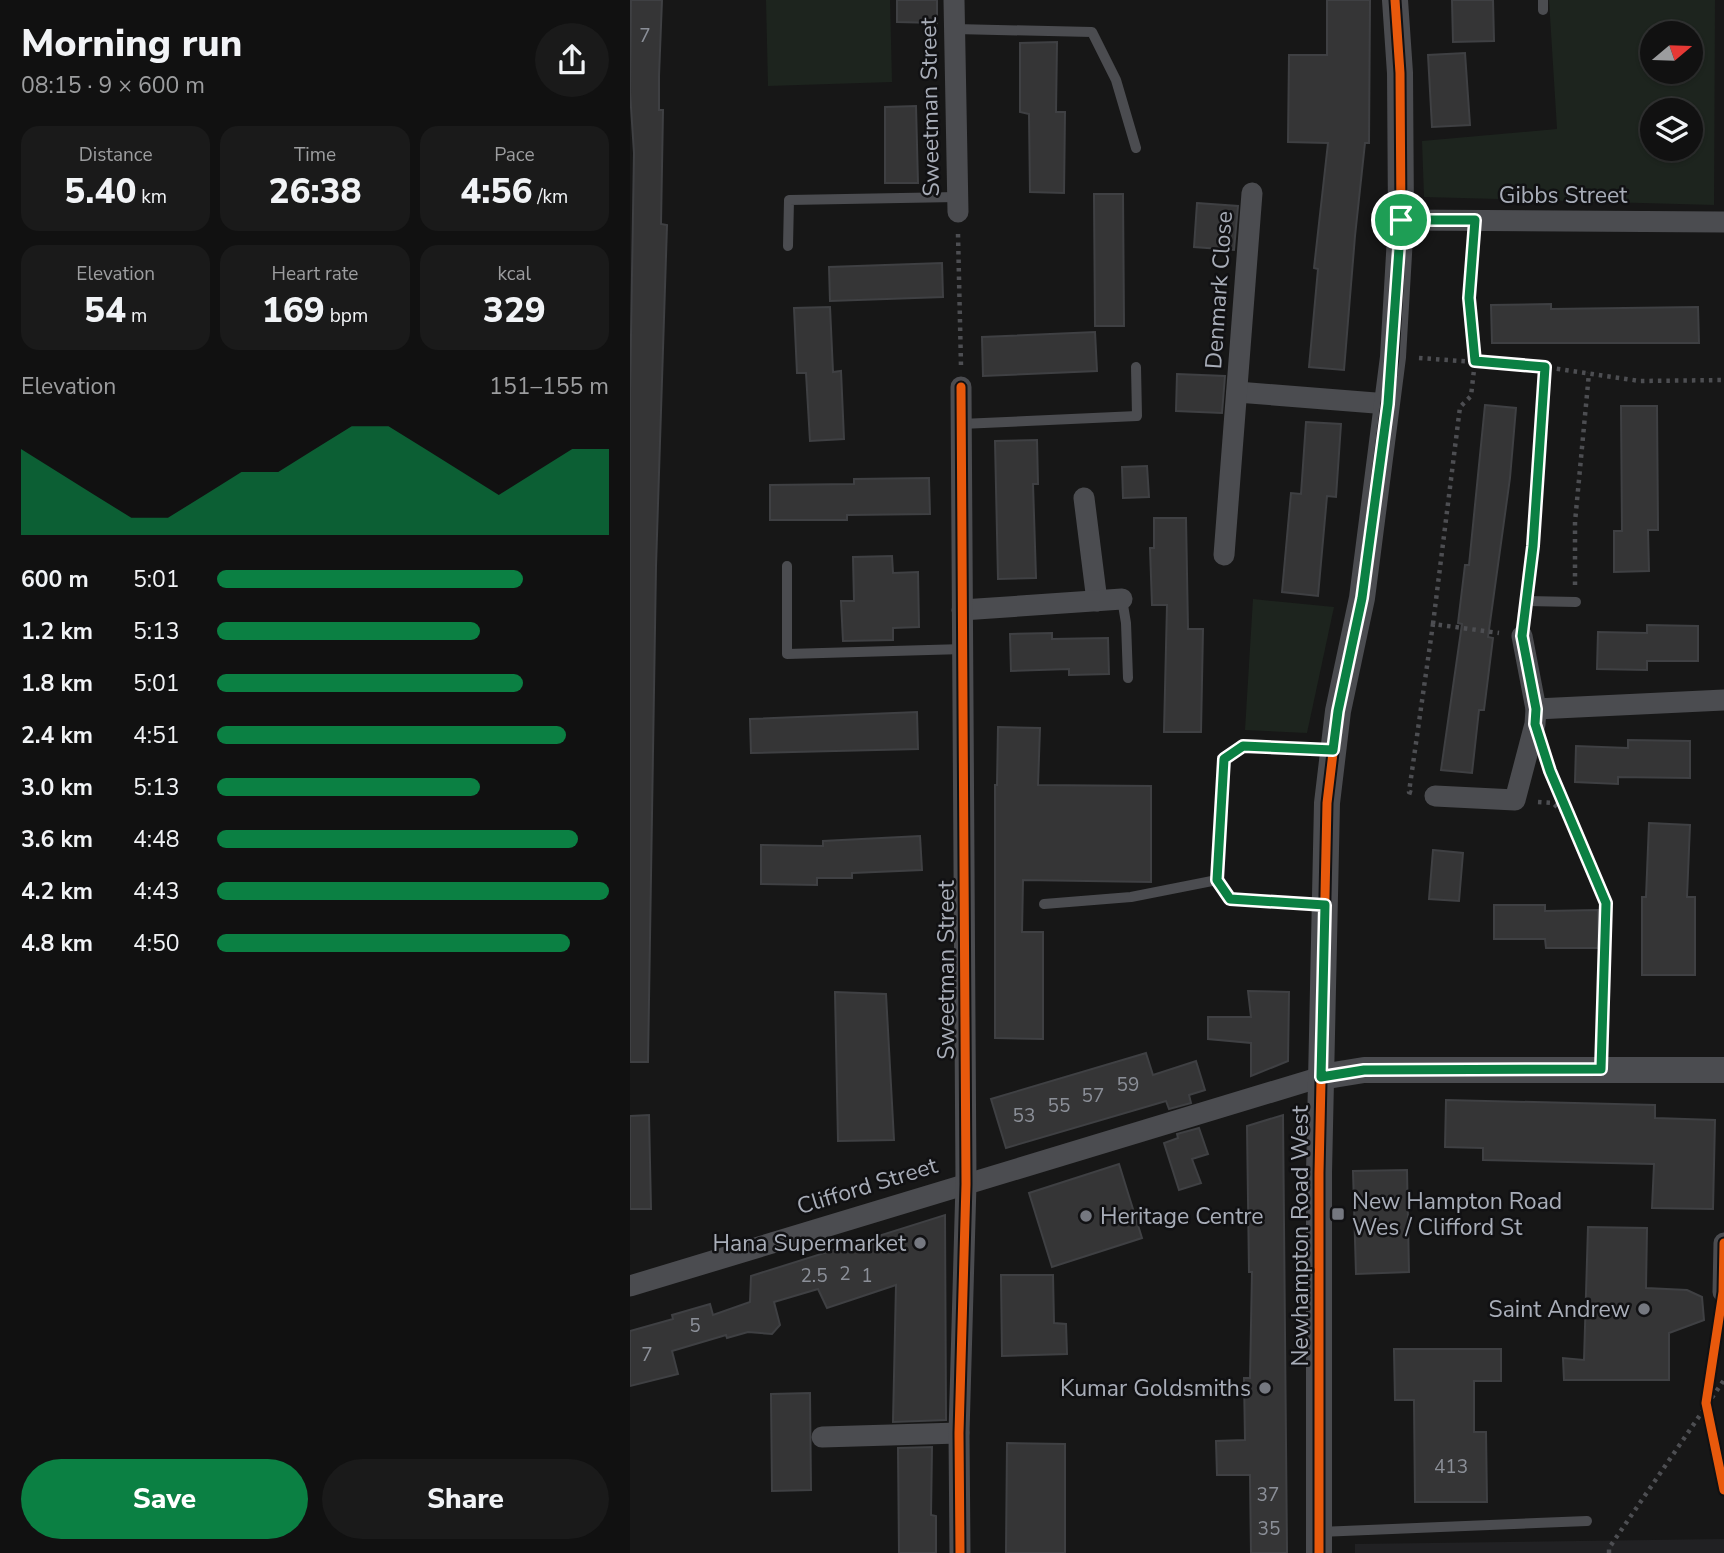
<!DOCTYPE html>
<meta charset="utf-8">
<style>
:root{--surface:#111;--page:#1a1a1a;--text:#f1f3f6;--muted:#9c9d9f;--line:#303131;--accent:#0b8043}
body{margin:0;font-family:"Nunito Sans",sans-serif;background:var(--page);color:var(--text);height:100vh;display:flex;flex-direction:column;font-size:26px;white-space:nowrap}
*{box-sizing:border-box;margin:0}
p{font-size:23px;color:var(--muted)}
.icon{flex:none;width:38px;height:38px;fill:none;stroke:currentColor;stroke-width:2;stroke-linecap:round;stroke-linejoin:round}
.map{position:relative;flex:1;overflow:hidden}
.drawer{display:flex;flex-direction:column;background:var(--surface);width:630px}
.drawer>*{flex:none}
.needle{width:46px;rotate:71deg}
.controls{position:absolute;left:1010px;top:21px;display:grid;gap:14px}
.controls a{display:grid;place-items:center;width:63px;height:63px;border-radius:50%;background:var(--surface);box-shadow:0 2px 5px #0004,0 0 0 2px var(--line);font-size:35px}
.pin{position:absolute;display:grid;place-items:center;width:60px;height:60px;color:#fff;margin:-30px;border:4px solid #fff;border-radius:50%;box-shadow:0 2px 7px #0007}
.round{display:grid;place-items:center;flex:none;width:74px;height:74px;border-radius:37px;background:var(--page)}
.overview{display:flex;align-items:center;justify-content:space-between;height:119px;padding:0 21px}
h1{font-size:38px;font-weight:800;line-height:52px}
.metrics{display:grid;grid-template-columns:repeat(3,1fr);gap:10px;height:119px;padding:7px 21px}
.metrics div{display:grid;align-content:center;border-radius:18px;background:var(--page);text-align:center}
.metrics b{font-size:35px;font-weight:800}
.metrics small{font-size:19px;font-weight:400}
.metrics p{font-size:19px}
.chart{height:196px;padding:14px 21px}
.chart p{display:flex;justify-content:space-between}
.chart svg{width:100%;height:126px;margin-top:7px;fill:var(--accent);opacity:.7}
.cta{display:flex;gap:14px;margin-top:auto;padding:14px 21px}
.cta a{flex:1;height:80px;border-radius:42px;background:var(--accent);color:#fff;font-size:28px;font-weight:800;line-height:80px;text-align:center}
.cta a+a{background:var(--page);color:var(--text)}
ul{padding:0 21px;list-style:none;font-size:23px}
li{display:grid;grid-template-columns:112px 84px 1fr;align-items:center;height:52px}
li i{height:18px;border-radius:9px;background:var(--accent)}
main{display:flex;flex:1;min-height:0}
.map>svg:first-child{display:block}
</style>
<main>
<section class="drawer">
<div class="overview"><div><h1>Morning run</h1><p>08:15 · 9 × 600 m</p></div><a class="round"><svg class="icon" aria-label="share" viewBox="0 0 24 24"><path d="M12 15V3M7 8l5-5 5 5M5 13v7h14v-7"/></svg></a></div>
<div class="metrics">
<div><p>Distance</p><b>5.40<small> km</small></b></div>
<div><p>Time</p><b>26:38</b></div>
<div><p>Pace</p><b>4:56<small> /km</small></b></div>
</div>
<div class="metrics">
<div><p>Elevation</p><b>54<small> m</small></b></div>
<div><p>Heart rate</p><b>169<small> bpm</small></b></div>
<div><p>kcal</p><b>329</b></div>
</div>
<div class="chart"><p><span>Elevation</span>151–155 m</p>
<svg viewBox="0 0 160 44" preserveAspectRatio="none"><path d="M0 44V14L10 22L20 30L30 38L40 38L50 30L60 22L70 22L80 14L90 6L100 6L110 14L120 22L130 30L140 22L150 14L160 14V44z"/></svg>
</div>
<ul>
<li><b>600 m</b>5:01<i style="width:78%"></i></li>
<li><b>1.2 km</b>5:13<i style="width:67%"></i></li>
<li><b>1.8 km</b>5:01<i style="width:78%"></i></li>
<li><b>2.4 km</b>4:51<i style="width:89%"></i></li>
<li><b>3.0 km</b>5:13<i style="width:67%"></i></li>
<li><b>3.6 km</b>4:48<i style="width:92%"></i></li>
<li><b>4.2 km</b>4:43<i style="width:100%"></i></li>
<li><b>4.8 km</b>4:50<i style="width:90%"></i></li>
</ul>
<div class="cta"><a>Save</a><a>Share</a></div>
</section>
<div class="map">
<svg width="1094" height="1553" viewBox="0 0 1094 1553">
<rect width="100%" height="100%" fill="#171717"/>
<path fill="#212123" d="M1094 1539V1553H725V1544Z"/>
<g fill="#1d241e" fill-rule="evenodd">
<path d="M136 0H260L262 82 138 86Z"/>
<path d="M919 0H1085L1084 205 794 197 792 141 927 129ZM1060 33V72H1022V33ZM1060 110V149H1022V110Z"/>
<path d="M623 599 704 607 677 733 615 730Z"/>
</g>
<g fill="#353536" stroke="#3f4043" stroke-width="2">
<path d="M1 0H32L29 76V110H33L31 224 37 225 26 566 18 1062H0V396L4 153 0 92Z"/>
<path d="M267 0H307V23L267 22Z"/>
<path d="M697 0H740L739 143H735L725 236 714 370 679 367 688 269 684 268 698 143 658 142 659 55H697Z"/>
<path d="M822 0H863L864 41 823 42Z"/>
<path d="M427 42 426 112H435L434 193 400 192 399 114 390 112V43Z"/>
<path d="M835 53 840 125 802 127 798 55Z"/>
<path d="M286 106 288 183H255V107Z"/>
<path d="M464 194H493L494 326H465Z"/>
<path d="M567 203 608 206 604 250 564 247Z"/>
<path d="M312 263 313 297 200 301 199 267Z"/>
<path d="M921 304V309L1068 307 1069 343H862L861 305Z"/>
<path d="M200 307 203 372 211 371 214 439 180 441 176 373H167L164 308Z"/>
<path d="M465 332 467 371 353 376 352 337Z"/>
<path d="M547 374 595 376 592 413 546 411Z"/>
<path d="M855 405 886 408 880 478 858 637 863 638 854 710H849L842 773 811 770 832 624 828 623 835 565H839Z"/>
<path d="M991 406H1027L1028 530H1018L1019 571 984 572V531H992Z"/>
<path d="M676 422 711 424 706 497 697 496 688 596 652 592 661 493 671 494Z"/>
<path d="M407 440 408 484H403L406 578 368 579 365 441Z"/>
<path d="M517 466 519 497 493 498 492 467Z"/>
<path d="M299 478 300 514 217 515V520H140V485L224 484V479Z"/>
<path d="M524 518H556L558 629H573L571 732H534L537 605H522L520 548H524Z"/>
<path d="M262 556 263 573 288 572 289 627 263 628V640L213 641 211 601H224L223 557Z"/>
<path d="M1017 625 1068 626V661H1017V670L967 669 968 632 1017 633Z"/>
<path d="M422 633V639L478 638 479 674 439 675V669L381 671 380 634Z"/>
<path d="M287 712 288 749 121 753 120 719Z"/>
<path d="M368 727 410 728 408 785 521 786V882L393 880 392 932H413V1039L365 1038V785H367Z"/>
<path d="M998 740 1060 741V778L988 777V784L945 782 946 746 998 748Z"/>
<path d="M1019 823 1060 825 1057 897H1065V975H1012V897H1016Z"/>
<path d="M290 836 292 870 222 873V878H187V885L131 884V845L193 846V841Z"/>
<path d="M803 850 833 853 829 901 799 899Z"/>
<path d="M864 905H915V911L968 910V948H916L915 939H864Z"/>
<path d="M618 991 659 992 658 1061 621 1076V1043L578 1039V1017H621Z"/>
<path d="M205 992 256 994 264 1140 208 1141Z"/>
<path d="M516 1053 523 1075 566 1061 575 1090 559 1095 561 1103 539 1109 536 1101 376 1148 361 1099Z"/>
<path d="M816 1100 1025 1105V1118L1085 1120 1083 1209 1022 1208 1024 1164 853 1160V1148L815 1147Z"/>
<path d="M19 1115 21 1209H0V1116Z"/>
<path d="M653 1115 657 1553H621L620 1475H587L586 1441 615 1440 614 1378H620L622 1272H619L617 1126Z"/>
<path d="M569 1128 578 1154 562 1159 571 1183 549 1190 534 1143 548 1138 547 1134Z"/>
<path d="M489 1164 512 1238 422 1267 399 1193Z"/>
<path d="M777 1170 779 1272 726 1274 723 1171Z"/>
<path d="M315 1215 316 1420 263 1422 266 1285 197 1308 188 1289 144 1302 150 1325 142 1334 118 1332 97 1338 96 1335 42 1351 48 1374 0 1386V1331L43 1319 42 1315 80 1304 83 1315 120 1302 121 1276Z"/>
<path d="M958 1227 1017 1228 1016 1288 1057 1290 1072 1297 1074 1320 1039 1333V1380H934L933 1358 954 1360Z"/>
<path d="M371 1275H423L424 1323 436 1324 437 1354 372 1356Z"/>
<path d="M764 1349H871V1381H844V1432H856L857 1502H785L784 1400H765Z"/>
<path d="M180 1393 181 1490 142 1491 141 1394Z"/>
<path d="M377 1443 435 1444V1553H376Z"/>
<path d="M302 1447 301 1515 306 1516V1553H269L268 1448Z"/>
</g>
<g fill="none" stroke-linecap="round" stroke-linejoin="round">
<g stroke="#4d4e52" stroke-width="4.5" stroke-dasharray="3.5 5" stroke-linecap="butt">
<path d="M328 234 331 366"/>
<path d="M789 358 915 367"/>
<path d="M899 584 915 367 1010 381 1094 380"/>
<path d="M945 585V522L959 373"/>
<path d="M803 624 830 407 841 396 845 361 839 298 843 244"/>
<path d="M918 765 941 818"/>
<path d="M782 793 779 792 803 624 869 633"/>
<path d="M908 802 923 803 942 821 976 903 972 1047"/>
<path d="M979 1553V1548L1094 1380"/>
</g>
<g stroke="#4b4c50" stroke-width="10">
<path d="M913 10V0"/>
<path d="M325 29 462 32 486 80 506 148"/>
<path d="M158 246 159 200 327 197"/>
<path d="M331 424 507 416 506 367"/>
<path d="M157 566V654L334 649"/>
<path d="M492 599 496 623 498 678"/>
<path d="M897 601 946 602"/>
<path d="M414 904 501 897 587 880"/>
<path d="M695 905 600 899 587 880 594 759 613 746 702 750"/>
<path d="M689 1532 957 1521"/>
</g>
<g stroke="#4b4c50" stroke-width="21">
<path d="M324 0 328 212"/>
<path d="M771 220 1094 222"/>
<path d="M607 392 758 404"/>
<path d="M454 498 467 601"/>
<path d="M594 555 622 193"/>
<path d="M332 610 492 599"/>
<path d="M906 709 1094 700"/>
<path d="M805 796 885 800 905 724 906 709 892 636"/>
<path d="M0 1286 691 1077"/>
<path d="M1093 1292 1094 1243"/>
<path d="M192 1437 329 1433"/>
<path d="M330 1553 329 1433 336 1184 331 387"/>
</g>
<g stroke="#4b4c50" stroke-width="26">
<path d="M691 1077 734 1070H1094"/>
<path d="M689 1553V1173L697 803 708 711 732 598 763 357 771 220 770 73 765 0"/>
</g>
<defs>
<g id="cycleway">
<path d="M1094 1243 1093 1292 1076 1403 1094 1490"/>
<path d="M330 1553 329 1433 336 1184 331 387"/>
<path d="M689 1553V1173L697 803 708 711 732 598 763 357 771 220 770 73 765 0"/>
</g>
</defs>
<use href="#cycleway" stroke="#111113" stroke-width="13"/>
<use href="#cycleway" stroke="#e8590c" stroke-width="9"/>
</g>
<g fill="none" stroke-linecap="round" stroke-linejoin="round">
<defs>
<path id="route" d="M771 220H845L839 298 845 361 915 367 903 546 892 636 906 709 905 724 920 771 976 903 971 1069 734 1070 691 1077 695 905 600 899 587 880 594 759 613 746 703 750 708 711 732 598 758 404Z"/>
</defs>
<use href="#route" stroke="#fff" stroke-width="14"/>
<use href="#route" stroke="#0b8043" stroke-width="9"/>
</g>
<g fill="#757880" stroke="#111113" stroke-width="2.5">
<rect x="701" y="1207" width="14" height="14" rx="3.5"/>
<circle cx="456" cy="1216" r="7"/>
<circle cx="290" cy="1243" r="7"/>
<circle cx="1014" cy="1309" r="7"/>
<circle cx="635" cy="1388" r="7"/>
</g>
<g text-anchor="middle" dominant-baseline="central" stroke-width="5" stroke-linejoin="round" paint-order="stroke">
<g font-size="19" fill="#8b8f98">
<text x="15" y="36">7</text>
<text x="498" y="1085">59</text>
<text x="463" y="1096">57</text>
<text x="429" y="1106">55</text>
<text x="394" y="1116">53</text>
<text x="215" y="1274">2</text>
<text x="184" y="1276">2.5</text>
<text x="237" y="1276">1</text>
<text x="65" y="1326">5</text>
<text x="17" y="1355">7</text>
<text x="821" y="1467">413</text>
<text x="638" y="1495">37</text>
<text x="639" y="1529">35</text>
</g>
<g font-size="23" fill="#a8adb8" stroke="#111113">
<text transform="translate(300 107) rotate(-91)">Sweetman Street</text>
<text x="933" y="195">Gibbs Street</text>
<text transform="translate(589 290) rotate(-86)">Denmark Close</text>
<text transform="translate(316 970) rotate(-90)">Sweetman Street</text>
<text transform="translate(237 1186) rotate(-17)">Clifford Street</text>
<text transform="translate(670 1236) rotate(-90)">Newhampton Road West</text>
</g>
<g font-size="23" fill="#a8adb8" stroke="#111113" text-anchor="end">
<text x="722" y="1201" text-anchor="start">New Hampton Road<tspan x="722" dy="26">Wes / Clifford St</tspan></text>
<text x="470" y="1216" text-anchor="start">Heritage Centre</text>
<text x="276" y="1243">Hana Supermarket</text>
<text x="1000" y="1309">Saint Andrew</text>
<text x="621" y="1388">Kumar Goldsmiths</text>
</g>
</g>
</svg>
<div class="controls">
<a><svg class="needle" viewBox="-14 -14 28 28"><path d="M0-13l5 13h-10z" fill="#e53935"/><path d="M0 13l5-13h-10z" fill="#9c9d9f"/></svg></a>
<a><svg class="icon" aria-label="layers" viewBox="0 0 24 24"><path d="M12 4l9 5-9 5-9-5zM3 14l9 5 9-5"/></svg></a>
</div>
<div class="pin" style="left:771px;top:220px;background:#1e9e55"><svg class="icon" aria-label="arrive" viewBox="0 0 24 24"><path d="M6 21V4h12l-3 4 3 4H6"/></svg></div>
</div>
</main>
